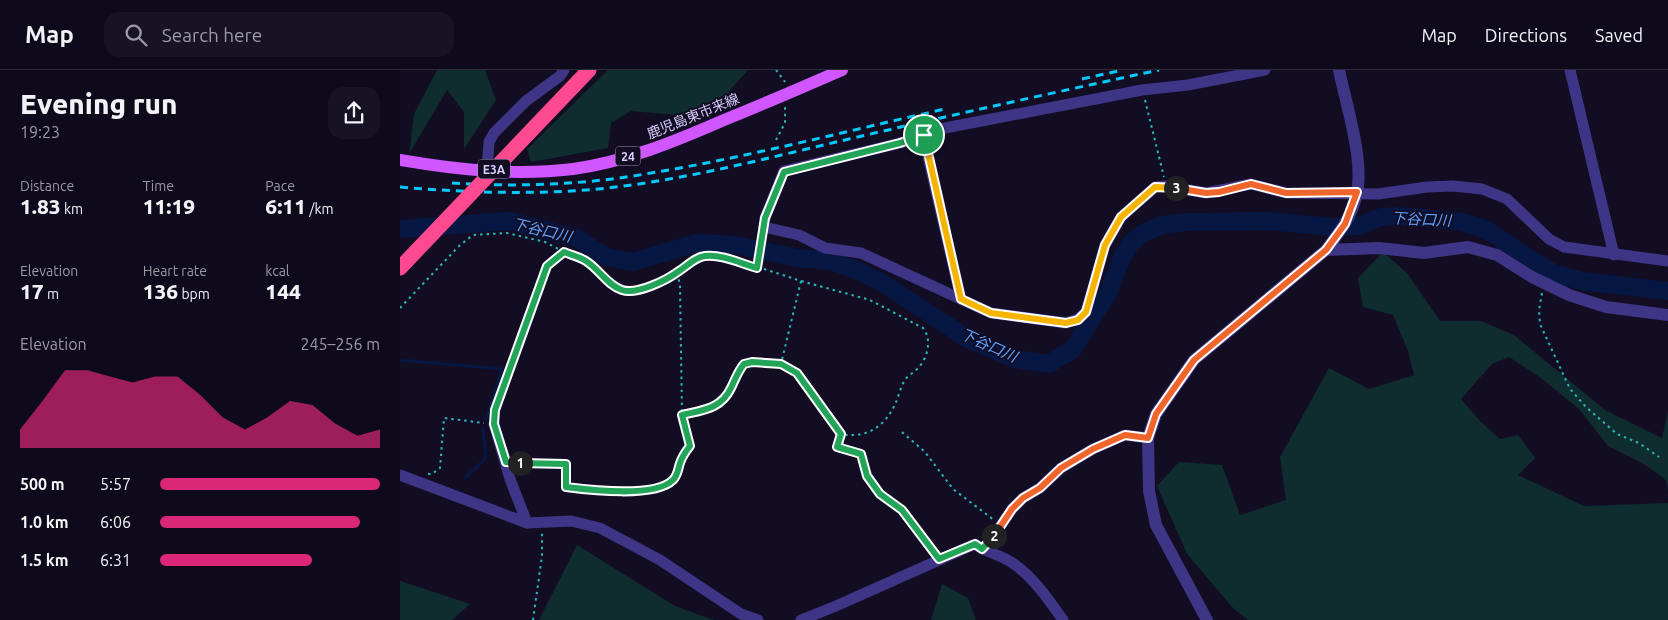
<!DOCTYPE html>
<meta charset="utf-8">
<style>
:root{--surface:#0e0a1b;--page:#171324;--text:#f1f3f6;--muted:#9b9aa3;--line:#2e2b3a;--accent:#db2777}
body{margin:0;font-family:Ubuntu,"Noto Sans JP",sans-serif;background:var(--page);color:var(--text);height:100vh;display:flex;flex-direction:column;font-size:19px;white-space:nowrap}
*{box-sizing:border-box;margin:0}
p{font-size:16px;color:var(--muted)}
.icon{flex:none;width:28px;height:28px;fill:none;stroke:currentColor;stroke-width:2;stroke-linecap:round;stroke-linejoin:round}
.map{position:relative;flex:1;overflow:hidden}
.drawer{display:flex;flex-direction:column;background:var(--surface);width:400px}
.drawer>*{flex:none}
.pin{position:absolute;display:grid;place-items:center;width:42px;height:42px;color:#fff;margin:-21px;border:2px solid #fff;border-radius:50%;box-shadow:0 1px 5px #0007}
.km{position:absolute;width:25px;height:25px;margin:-12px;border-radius:50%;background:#222;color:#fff;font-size:14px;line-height:25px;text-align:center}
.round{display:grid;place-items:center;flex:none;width:52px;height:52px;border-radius:15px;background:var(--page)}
.head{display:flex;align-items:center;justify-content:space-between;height:85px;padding:0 20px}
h1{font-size:28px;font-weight:800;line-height:38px}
.metrics{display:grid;grid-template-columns:repeat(3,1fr);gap:8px;height:85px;padding:5px 20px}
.metrics div{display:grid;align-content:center}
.metrics b{font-size:21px;font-weight:800}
.metrics small{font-size:14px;font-weight:400}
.metrics p{font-size:14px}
.chart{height:140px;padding:10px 20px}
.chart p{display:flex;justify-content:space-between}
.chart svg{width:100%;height:90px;margin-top:5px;fill:var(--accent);opacity:.7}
ul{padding:0 20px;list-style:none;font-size:16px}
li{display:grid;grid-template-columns:80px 60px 1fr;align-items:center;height:38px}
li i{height:12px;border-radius:6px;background:var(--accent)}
header{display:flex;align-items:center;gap:30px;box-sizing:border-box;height:70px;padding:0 25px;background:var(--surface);border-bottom:1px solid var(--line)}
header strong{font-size:24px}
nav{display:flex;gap:28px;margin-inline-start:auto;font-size:18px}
.search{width:350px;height:45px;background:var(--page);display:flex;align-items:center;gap:12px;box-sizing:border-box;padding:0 18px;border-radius:15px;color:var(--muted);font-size:19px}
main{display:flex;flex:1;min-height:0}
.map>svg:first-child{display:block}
</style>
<header>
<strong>Map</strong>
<div class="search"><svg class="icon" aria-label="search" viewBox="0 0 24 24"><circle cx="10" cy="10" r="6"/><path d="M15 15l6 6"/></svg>Search here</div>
<nav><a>Map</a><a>Directions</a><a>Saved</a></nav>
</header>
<main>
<section class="drawer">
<div class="head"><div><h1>Evening run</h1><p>19:23</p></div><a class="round"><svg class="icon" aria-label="share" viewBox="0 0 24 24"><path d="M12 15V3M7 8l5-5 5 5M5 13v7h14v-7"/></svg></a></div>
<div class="metrics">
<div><p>Distance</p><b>1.83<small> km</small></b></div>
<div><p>Time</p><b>11:19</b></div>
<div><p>Pace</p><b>6:11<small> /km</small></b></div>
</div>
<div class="metrics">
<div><p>Elevation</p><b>17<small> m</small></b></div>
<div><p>Heart rate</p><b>136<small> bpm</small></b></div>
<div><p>kcal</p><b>144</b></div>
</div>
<div class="chart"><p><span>Elevation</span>245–256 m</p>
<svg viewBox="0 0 160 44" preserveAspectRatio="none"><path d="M0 44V35L10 21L20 6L30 6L40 9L50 12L60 9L70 9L80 18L90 29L100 35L110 29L120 21L130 23L140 32L150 38L160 35V44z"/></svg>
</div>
<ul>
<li><b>500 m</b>5:57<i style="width:100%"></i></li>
<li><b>1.0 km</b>6:06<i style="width:91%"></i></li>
<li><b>1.5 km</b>6:31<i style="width:69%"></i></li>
</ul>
</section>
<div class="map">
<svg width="1268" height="550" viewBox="0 0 1268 550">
<rect width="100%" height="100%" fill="#130d24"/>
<g fill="#0f2c2e">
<path d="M37 0H85L96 30 64 79V42L47 20 9 84 14 44Z"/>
<path d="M208 0H348L330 20 328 35 292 50 289 46 231 41 211 53 208 78 131 92 127 79Z"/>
<path d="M983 182 1007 203 1040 251H1081L1114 265 1205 340 1262 368 1268 342V420L1266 410 1244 394 1208 376 1179 339 1141 308 1109 287 1092 294 1061 329 1080 351 1100 369 1118 365 1135 388 1118 405 1184 436 1268 433V550H848L833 538 787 484 757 416 779 392 822 395 840 445 886 430 880 387 929 298 969 319 1014 305 1008 281 993 245 963 237 958 208Z"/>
<path d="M177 475 275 536 314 550H139Z"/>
<path d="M0 511 70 534 52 550H0Z"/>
<path d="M542 514 568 528 576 550H531Z"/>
</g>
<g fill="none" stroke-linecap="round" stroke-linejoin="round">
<g stroke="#071743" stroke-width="3">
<path d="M0 290 102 299 86 349"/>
<path d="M65 408 86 388 83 359"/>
</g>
<path stroke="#071743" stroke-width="18" d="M0 159 108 151 177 168 206 187 232 192 298 173 336 175 397 188 431 191 461 202 483 213 568 269 615 289 649 294 673 279 708 223 722 188 731 173 743 163 762 155 788 152 868 151 933 157 959 156 981 147 996 146 1057 151 1077 156 1090 162 1137 193 1156 204 1182 211 1268 221"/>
<g stroke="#27b7bb" stroke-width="2" stroke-dasharray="2.5 4" stroke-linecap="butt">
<path d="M376 0 385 12"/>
<path d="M745 30 764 107"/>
<path d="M376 70 385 53V35"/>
<path d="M357 199 363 166"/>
<path d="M277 203 280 215 282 345"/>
<path d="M1142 223 1139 240 1140 254 1170 319 1186 337 1217 364 1239 373 1259 387"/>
<path d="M0 238 59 176 73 165 107 163 145 172 164 182"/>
<path d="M95 345V340L147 196 164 182C171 185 179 187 186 191 199 198 207 214 222 220 237 225 267 210 279 202 287 196 295 187 305 186 320 183 382 205 401 211L381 294"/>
<path d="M502 362 525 382 553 419 594 450"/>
<path d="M441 364 437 377 461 384 467 406 480 424 502 440 534 482"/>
<path d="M116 393 166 394V417C190 420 255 428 273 410 278 405 278 399 280 393 282 387 286 381 290 376L282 345 312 338 321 333 328 325 344 294 352 292 381 294 397 303 441 364C467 369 486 356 496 332 499 325 501 316 505 310 508 305 515 302 519 297 528 287 532 269 523 258L470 230 401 211"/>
<path d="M28 404H32L40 398 44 348 84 353"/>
<path d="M133 550 142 486V463"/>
</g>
<g stroke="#3f3586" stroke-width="11">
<path d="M865 0 788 15 742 20 540 59 500 73 384 101 365 148 364 157 399 165 425 178 461 183 591 243 666 253 678 249 686 242 705 175 721 147 755 117 766 116 806 123 851 114 886 123 978 124 1027 117 1053 116 1082 119 1107 129 1149 169 1164 177 1268 191"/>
<path d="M1170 0 1214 185"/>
<path d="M523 65 561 229"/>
<path d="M87 101 89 72 94 63 126 31 160 6 164 0"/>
<path d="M94 354 110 409 127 453"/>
<path d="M0 405 127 453 171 451 200 458 260 490 341 544 358 550"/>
<path d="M582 479 593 467 612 439 623 428 640 418 661 398 693 379 725 365 748 368"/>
<path d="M401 550 436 536 575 474C587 483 602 485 614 494 634 508 649 530 663 550"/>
</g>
<g stroke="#3f3586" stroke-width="12">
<path d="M926 180C939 163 953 145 957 123 964 89 946 34 939 0"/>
<path d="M807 550 756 455 749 421 748 368 756 344 794 290 926 180 979 178 1024 183 1068 177 1097 185 1132 207 1169 225 1206 237 1268 245"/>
</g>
<path stroke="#d056ff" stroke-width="12" d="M0 90C58 100 115 106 173 99 225 92 276 71 324 50 364 34 403 17 442 0"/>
<g stroke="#00cafa" stroke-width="3" stroke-dasharray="8 6" stroke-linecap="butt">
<path d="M682 9 723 0"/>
<path d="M52 113C116 117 182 115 245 104 345 88 446 61 545 39"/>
<path d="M0 117C57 122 114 124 171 121 263 116 359 90 449 69 552 45 656 22 759 0"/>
</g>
<path stroke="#ff4a90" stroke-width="15" d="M0 198 189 0"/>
</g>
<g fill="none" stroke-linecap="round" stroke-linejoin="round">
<defs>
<path id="split-1" d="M120 393 106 392 94 354 95 340 147 196 164 182C171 185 180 187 186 191 199 199 207 215 222 220 237 225 267 210 279 201 287 196 295 187 305 186 322 184 342 194 357 198L365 148 384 102 500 73 524 65"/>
<path id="split-2" d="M120 393 166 394V417C190 420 255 428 273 410 278 405 278 399 280 393 282 387 286 381 290 376L282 345C303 340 321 339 331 318 335 310 338 301 344 294L352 292 381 294 397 303 441 364 437 377 461 384 467 406 480 424 502 440 539 489 575 474 582 479 594 466"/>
<path id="split-3" d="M594 466 612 439 623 428 640 418 661 398 693 379 725 365 748 368 756 344 794 290 926 180 945 154 957 122 886 123 851 114 819 122 806 123 776 118"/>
<path id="split-4" d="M524 65 561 229 591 243 666 253 678 250 686 242 705 175 721 147 755 117 776 118"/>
</defs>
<use href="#split-1" stroke="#fff" stroke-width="10"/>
<use href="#split-2" stroke="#fff" stroke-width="10"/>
<use href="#split-3" stroke="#fff" stroke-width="10"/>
<use href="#split-4" stroke="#fff" stroke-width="10"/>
<use href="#split-1" stroke="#22a559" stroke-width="6"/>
<use href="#split-2" stroke="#22a559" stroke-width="6"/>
<use href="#split-3" stroke="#f0652b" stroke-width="6"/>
<use href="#split-4" stroke="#f5b400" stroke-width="6"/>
</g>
<g text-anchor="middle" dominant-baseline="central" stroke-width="4" stroke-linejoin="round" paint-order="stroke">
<g fill="#130d24" stroke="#9e95bd" stroke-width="1">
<rect x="215.5" y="76.5" width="25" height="19" rx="4"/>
<rect x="78" y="89.5" width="32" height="19" rx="4"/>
</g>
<g font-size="12" font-weight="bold" fill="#d9cfff">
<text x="228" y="86">24</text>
<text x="94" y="99">E3A</text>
</g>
<g font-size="14" fill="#d9cfff" stroke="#130d24">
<text transform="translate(293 46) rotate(-22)">鹿児島東市来線</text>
</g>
<g font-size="15" font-style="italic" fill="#5da5ff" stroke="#130d24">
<text transform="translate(1021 149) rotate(3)">下谷口川</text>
<text transform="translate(142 160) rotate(13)">下谷口川</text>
<text transform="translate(589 275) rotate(24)">下谷口川</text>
</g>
</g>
</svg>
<div class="pin" style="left:524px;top:65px;background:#1e9e55"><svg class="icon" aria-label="arrive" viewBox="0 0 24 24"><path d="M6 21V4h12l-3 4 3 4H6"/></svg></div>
<b class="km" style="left:120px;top:393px">1</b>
<b class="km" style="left:594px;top:466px">2</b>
<b class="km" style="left:776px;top:118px">3</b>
</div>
</main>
